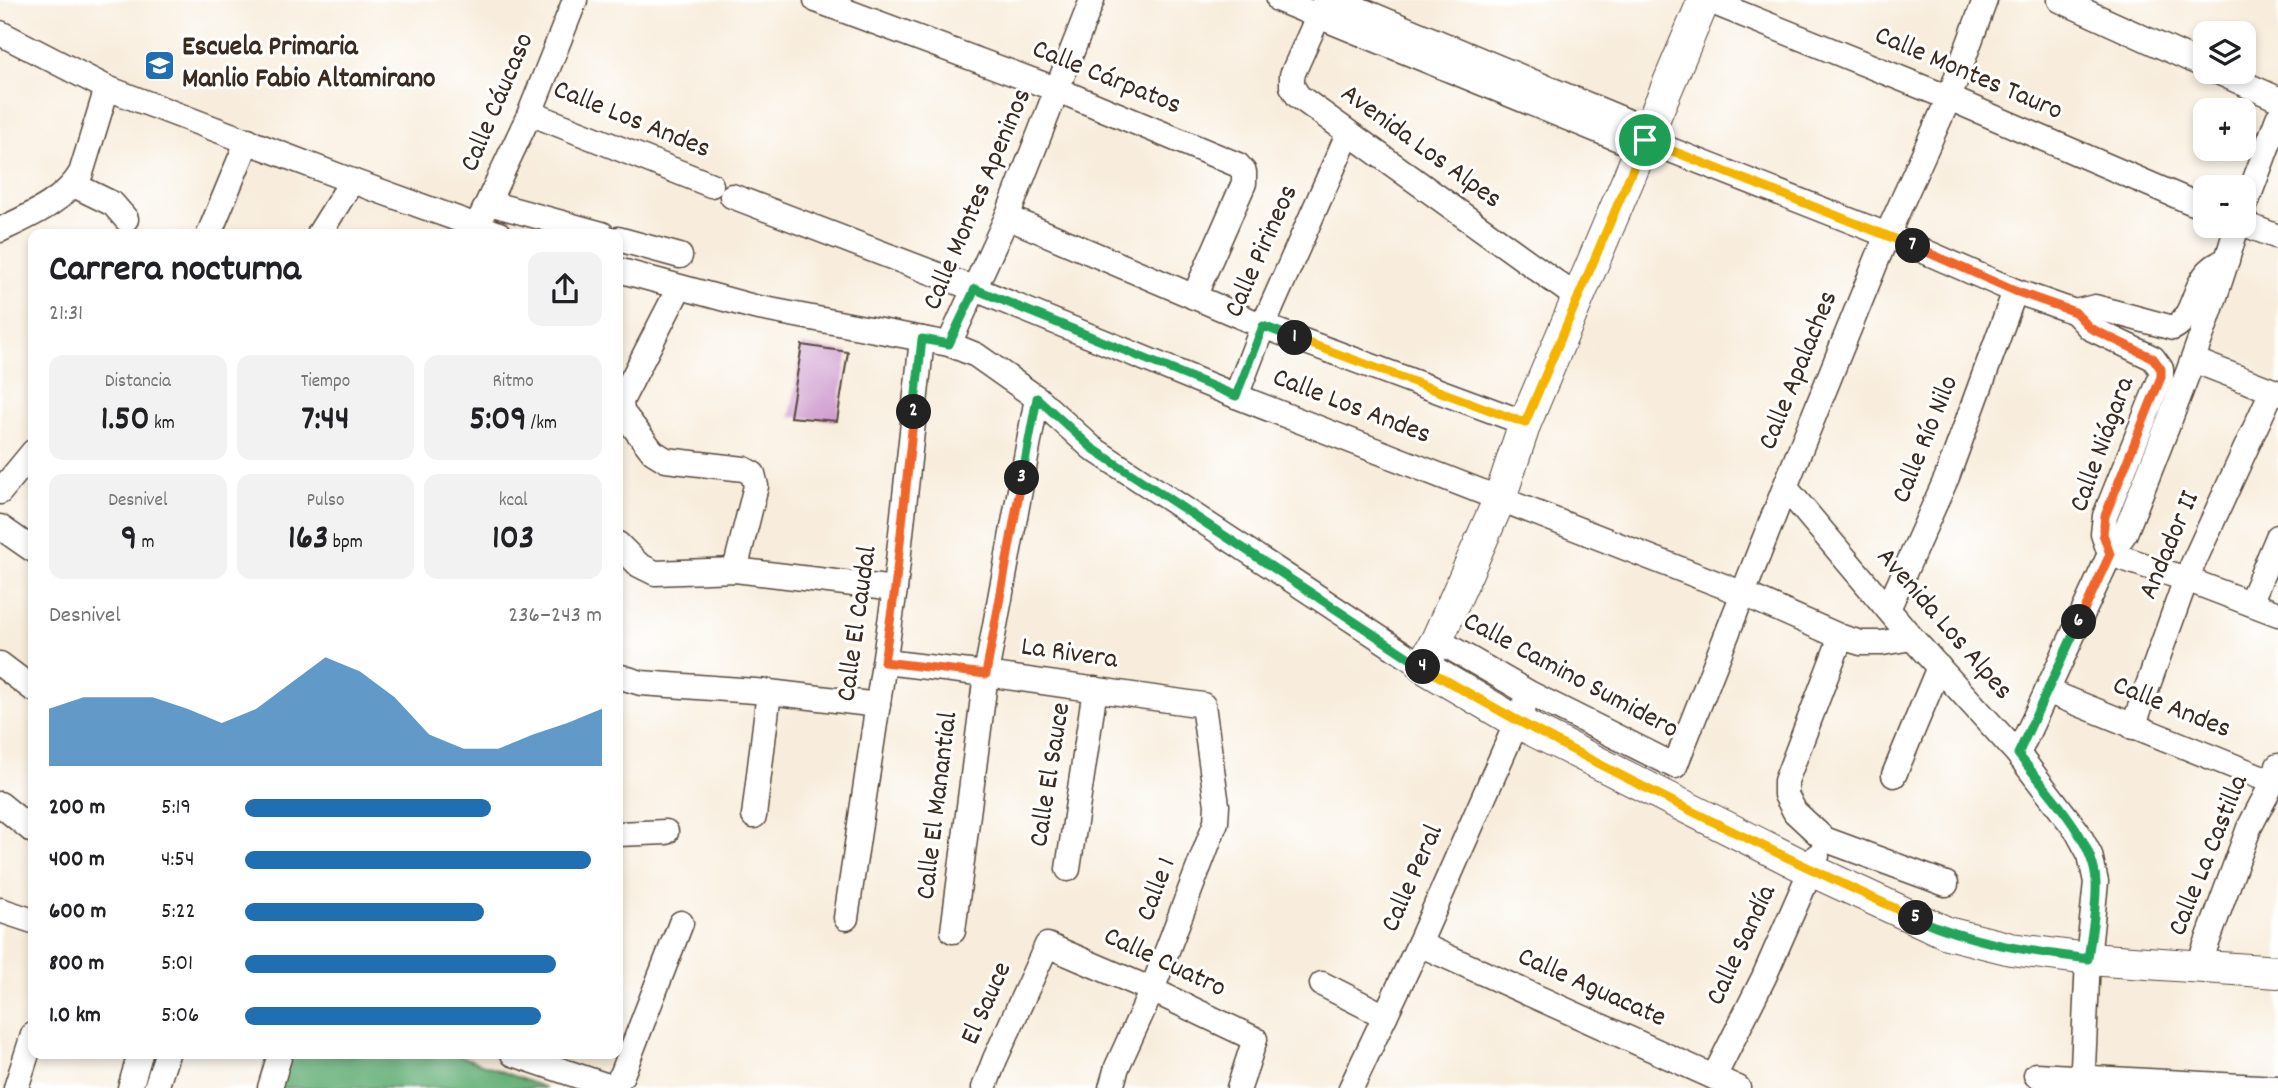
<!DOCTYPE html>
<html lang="es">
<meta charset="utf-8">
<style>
:root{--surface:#fff;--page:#f2f2f2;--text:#202124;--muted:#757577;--accent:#1f6fb2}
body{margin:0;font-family:Dekko,sans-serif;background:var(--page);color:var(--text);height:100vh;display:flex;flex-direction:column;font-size:26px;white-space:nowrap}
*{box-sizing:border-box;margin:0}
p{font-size:23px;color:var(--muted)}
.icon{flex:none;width:38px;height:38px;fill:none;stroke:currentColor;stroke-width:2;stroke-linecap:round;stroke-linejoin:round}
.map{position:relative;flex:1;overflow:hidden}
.side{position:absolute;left:28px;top:229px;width:595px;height:830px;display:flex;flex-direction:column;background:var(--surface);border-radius:14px;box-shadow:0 4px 10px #0003}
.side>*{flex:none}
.controls{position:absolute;left:2193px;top:21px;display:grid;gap:14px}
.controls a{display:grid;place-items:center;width:63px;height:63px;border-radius:14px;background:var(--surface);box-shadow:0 4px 10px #0003;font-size:35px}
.pin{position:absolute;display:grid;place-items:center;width:60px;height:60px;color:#fff;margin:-30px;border:4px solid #fff;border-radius:50%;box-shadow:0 2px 7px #0007}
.km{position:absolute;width:35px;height:35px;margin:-18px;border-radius:50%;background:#222;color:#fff;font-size:19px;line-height:35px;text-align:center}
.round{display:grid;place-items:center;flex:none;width:74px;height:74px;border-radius:14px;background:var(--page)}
.overview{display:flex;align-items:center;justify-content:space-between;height:119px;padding:0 21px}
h1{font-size:38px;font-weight:700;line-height:52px}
.metrics{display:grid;grid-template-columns:repeat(3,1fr);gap:10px;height:119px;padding:7px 21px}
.metrics div{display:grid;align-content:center;border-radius:14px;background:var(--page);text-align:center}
.metrics b{font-size:35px;font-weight:700}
.metrics small{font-size:19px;font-weight:400}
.metrics p{font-size:19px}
.chart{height:196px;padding:14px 21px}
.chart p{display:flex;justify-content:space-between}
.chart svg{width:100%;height:126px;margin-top:7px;fill:var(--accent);opacity:.7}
ul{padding:0 21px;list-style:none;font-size:23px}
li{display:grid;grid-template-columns:112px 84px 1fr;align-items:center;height:52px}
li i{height:18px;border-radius:9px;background:var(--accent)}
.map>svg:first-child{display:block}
</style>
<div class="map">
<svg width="2278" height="1088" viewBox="0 0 2278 1088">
<rect width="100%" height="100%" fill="#fff"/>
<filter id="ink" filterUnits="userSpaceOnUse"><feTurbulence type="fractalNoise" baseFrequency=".0143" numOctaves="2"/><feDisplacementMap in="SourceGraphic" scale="14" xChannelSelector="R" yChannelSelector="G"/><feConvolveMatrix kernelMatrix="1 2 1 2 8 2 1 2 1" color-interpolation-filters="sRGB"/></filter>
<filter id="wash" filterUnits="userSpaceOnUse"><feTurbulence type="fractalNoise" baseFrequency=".00686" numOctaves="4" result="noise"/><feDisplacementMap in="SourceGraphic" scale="28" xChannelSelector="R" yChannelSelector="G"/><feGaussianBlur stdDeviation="1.57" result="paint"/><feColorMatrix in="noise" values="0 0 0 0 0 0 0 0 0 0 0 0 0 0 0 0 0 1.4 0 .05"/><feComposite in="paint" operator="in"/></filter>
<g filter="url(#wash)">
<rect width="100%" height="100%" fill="#f8eddc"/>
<path fill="#66b078" stroke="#506d4b" stroke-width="2" d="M286 1054H455L546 1088H276Z"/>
<g id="blocks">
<path fill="#cf9dcf" d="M802 345 848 352 837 421 790 417Z"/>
</g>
</g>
<g filter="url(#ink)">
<use href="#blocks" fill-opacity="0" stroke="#57473a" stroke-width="2"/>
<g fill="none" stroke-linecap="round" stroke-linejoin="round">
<defs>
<g id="minor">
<path d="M816 0 1058 90 1238 165 1244 172V183L1194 297"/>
<path d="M1279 0 1621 140H1645L1887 235 2015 291 2075 312 2090 328 2153 358 2161 369V377L2105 516 2103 534 2110 554 2186 579 2278 614"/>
<path d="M1337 0 1629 122 1645 140"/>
<path d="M1707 0 1949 98 2205 208"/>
<path d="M2060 0 2205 66"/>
<path d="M1325 1 1292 75V86L1298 96 1579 299"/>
<path d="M0 33 107 88 352 181 499 234"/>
<path d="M2218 72 2278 99"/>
<path d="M530 113 711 185"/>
<path d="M74 185 113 204 126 219"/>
<path d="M732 196 975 289 1236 396 1744 594 1841 637 1861 643H1882L1912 638"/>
<path d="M489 203 602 234"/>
<path d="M2244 209 2278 118"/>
<path d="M1007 217 1263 326 1525 423"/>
<path d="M2244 224 2278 237"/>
<path d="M0 230C29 216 65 201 81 173L107 88"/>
<path d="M209 234 248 140"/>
<path d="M319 234 352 181"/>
<path d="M473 234 530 113 575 0"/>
<path d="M618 239 680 256"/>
<path d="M618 270 754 307 949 344 976 355 1037 398 1092 448 1422 666"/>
<path d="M679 288 621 401 622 412 653 452 666 460 744 469 753 474 756 486 735 570"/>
<path d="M2075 312 2095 307 2173 328C2201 313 2188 274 2227 260"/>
<path d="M949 344 1007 217 1092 0"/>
<path d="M2193 360 2278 393"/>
<path d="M1236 396 1263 326 1348 134"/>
<path d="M1785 487 1912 638 2018 754 2077 831 2090 855 2096 882 2088 959 2082 1088"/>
<path d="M0 492 33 452"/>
<path d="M0 527 33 550"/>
<path d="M618 544 639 565 655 573 735 570 895 589"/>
<path d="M2250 603 2278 537"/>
<path d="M1888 609 1947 477 2015 291"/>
<path d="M1841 637 1786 781V795L1795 812 1824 839 1946 884"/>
<path d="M1437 640 1529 693 1675 766 1785 487 1887 235 1949 98 1985 0"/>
<path d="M885 662 986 674 1203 705 1217 805 1216 822 1152 990 1117 1067 1111 1088"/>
<path d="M0 664 33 689"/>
<path d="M618 676 641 683 769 692 878 705"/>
<path d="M2047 691 2273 782"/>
<path d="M2133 727 2186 579 2272 391"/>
<path d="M2018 754 2110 554 2125 533C2165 432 2207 331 2237 226"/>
<path d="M1894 775 1939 667"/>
<path d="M0 804 33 831"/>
<path d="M754 816 769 692"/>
<path d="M618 834 666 832"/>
<path d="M1068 869 1095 689"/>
<path d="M0 910 33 921"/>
<path d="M846 918 895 589 922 339"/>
<path d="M953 931 986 674 1037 398"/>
<path d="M1419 944 1738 1088"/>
<path d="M2198 967 2249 828 2273 782 2278 766"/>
<path d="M1322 984 1385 1016"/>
<path d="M513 1054 605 1085H615L622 1075 681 923"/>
<path d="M2036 1075 2278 1088"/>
<path d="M1714 1077 1764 977 1817 856"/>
<path d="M16 1088 33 1035"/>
<path d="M130 1088 140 1054"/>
<path d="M156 1088 167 1054"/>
<path d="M270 1088 280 1054"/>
<path d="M984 1088 995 1059 1047 945 1152 990 1255 1039 1239 1088"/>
<path d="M1351 1088 1419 944 1524 706"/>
</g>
<path id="major" d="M1704 0 1525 423 1500 498 1437 640 1422 666 1517 722 1811 870 1947 933 2011 949 2088 959 2278 972"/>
</defs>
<use href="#minor" stroke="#57473a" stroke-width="27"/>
<use href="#major" stroke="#57473a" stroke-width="34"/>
<use href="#minor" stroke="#fff" stroke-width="24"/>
<use href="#major" stroke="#fff" stroke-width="32"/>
</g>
</g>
<g fill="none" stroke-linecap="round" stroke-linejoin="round" filter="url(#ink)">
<defs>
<path id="split-1" d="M1295 338 1525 423 1645 140"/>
<path id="split-2" d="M914 412 922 339 949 344 975 289 1236 396 1263 326 1295 338"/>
<path id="split-3" d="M914 412 895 589 884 662 986 674 1022 478"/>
<path id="split-4" d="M1022 478 1037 398 1092 448 1423 667"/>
<path id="split-5" d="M1423 667C1582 760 1749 841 1916 918"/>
<path id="split-6" d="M1916 918C1971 943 2028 951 2088 959 2091 935 2097 908 2096 883 2095 839 2044 788 2018 754L2079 622"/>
<path id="split-7" d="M1913 246 2015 291 2075 312 2090 328 2153 358 2161 369V377L2105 516 2103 534 2110 554 2079 622"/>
<path id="split-8" d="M1645 140 1913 246"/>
</defs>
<use href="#split-1" stroke="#fff" stroke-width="14"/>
<use href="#split-2" stroke="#fff" stroke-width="14"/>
<use href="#split-3" stroke="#fff" stroke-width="14"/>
<use href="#split-4" stroke="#fff" stroke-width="14"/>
<use href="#split-5" stroke="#fff" stroke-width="14"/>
<use href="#split-6" stroke="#fff" stroke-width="14"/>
<use href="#split-7" stroke="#fff" stroke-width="14"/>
<use href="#split-8" stroke="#fff" stroke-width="14"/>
<use href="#split-1" stroke="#f5b400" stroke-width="9"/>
<use href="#split-2" stroke="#22a559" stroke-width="9"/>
<use href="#split-3" stroke="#f0652b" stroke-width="9"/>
<use href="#split-4" stroke="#22a559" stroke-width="9"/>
<use href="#split-5" stroke="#f5b400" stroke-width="9"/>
<use href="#split-6" stroke="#22a559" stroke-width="9"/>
<use href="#split-7" stroke="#f0652b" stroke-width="9"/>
<use href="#split-8" stroke="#f5b400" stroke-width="9"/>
</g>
<defs>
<symbol id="school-square" viewBox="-11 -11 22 22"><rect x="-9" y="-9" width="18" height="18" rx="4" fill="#1f6fb2" stroke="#fff"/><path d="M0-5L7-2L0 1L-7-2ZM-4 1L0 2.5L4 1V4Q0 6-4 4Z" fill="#fff"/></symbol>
</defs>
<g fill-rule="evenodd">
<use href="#school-square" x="142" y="48" width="35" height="35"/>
</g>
<g text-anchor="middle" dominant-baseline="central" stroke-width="6" stroke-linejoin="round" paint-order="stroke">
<g font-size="28" font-weight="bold" fill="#3b2a1e" stroke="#fff" text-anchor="start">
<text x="182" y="49">Escuela Primaria<tspan x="182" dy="32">Manlio Fabio Altamirano</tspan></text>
</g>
<g font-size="28" fill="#3b2a1e" stroke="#fff">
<text transform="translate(1968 75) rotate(23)">Calle Montes Tauro</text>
<text transform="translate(1106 79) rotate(22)">Calle Cárpatos</text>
<text transform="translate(499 103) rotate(-67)">Calle Cáucaso</text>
<text transform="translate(631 121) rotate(22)">Calle Los Andes</text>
<text transform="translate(1420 148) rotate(36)">Avenida Los Alpes</text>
<text transform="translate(979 200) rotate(-67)">Calle Montes Apeninos</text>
<text transform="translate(1263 252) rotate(-66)">Calle Pirineos</text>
<text transform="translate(1800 371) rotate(-68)">Calle Apalaches</text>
<text transform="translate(1351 408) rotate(21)">Calle Los Andes</text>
<text transform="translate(1927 440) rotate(-68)">Calle Río Nilo</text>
<text transform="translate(2104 445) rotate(-70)">Calle Niágara</text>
<text transform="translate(2171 546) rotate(-67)">Andador II</text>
<text transform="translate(859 624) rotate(-82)">Calle El Caudal</text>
<text transform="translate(1943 625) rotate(49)">Avenida Los Alpes</text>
<text transform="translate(1069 655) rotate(8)">La Rivera</text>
<text transform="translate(1570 677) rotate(28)">Calle Camino Sumidero</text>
<text transform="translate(2171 709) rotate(22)">Calle Andes</text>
<text transform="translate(1052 775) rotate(-81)">Calle El Sauce</text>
<text transform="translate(939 806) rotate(-83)">Calle El Manantial</text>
<text transform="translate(2210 856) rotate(-68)">Calle La Castilla</text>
<text transform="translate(1414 879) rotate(-66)">Calle Peral</text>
<text transform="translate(1158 890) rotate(-69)">Calle 1</text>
<text transform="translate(1743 946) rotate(-65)">Calle Sandía</text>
<text transform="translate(1164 964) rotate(25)">Calle Cuatro</text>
<text transform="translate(1591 989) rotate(24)">Calle Aguacate</text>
<text transform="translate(988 1004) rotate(-66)">El Sauce</text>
</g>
</g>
</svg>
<div class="controls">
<a><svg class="icon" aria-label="layers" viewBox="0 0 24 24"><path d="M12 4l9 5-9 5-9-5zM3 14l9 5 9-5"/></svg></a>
<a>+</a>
<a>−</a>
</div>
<div class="pin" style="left:1645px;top:140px;background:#1e9e55"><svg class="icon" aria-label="arrive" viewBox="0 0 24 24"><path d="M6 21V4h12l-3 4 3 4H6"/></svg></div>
<b class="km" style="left:1295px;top:338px">1</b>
<b class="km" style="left:914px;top:412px">2</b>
<b class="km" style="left:1022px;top:478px">3</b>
<b class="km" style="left:1423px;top:667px">4</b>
<b class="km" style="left:1916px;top:918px">5</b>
<b class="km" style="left:2079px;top:622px">6</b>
<b class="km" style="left:1913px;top:246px">7</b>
<section class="side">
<div class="overview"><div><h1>Carrera nocturna</h1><p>21:31</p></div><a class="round"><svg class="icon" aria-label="share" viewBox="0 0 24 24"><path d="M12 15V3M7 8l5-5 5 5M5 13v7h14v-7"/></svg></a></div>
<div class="metrics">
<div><p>Distancia</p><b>1.50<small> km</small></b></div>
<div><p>Tiempo</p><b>7:44</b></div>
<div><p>Ritmo</p><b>5:09<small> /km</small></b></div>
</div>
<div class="metrics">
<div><p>Desnivel</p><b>9<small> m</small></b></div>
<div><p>Pulso</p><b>163<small> bpm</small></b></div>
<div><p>kcal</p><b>103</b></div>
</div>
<div class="chart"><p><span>Desnivel</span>236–243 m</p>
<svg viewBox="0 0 160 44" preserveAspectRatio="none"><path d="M0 44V24L10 20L20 20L30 20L40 24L50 29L60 24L70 15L80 6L90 11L100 20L110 33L120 38L130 38L140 33L150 29L160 24V44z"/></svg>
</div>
<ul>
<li><b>200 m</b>5:19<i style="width:69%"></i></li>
<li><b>400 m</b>4:54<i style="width:97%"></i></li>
<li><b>600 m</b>5:22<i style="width:67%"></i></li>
<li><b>800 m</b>5:01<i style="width:87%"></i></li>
<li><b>1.0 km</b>5:06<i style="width:83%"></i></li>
</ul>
</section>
</div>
